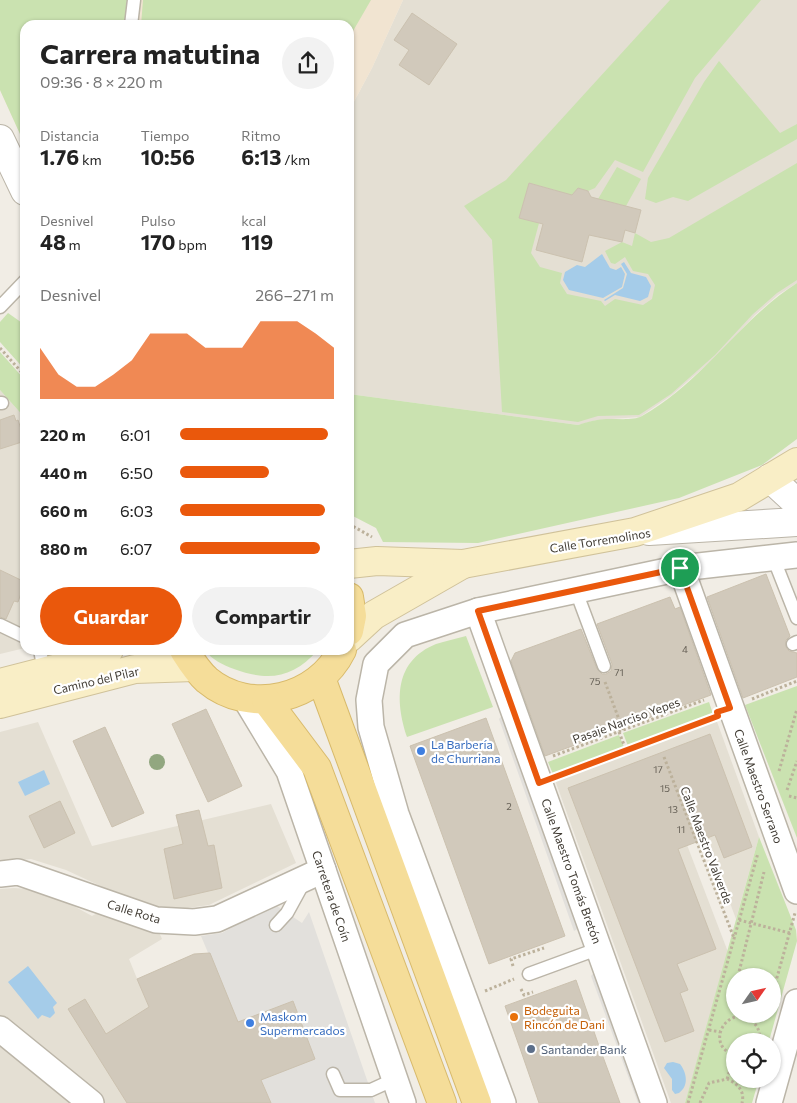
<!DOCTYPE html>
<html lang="es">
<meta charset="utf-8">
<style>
:root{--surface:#fff;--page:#f2f2f2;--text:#222;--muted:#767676;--accent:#ea580c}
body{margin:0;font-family:Commissioner,sans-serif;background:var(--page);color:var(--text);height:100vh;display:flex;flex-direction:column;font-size:19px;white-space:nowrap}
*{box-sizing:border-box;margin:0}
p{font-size:16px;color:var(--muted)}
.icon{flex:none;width:28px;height:28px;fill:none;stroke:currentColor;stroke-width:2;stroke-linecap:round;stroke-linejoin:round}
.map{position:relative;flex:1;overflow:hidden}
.drawer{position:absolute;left:20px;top:20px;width:334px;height:635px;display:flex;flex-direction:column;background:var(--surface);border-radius:15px;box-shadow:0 1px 4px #0004}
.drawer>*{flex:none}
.needle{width:32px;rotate:56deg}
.controls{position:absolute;left:726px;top:968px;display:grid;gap:10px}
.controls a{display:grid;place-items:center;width:55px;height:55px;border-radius:50%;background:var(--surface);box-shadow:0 1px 4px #0004;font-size:25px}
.pin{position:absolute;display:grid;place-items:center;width:42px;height:42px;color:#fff;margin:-21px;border:2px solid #fff;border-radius:50%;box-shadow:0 1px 5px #0007}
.round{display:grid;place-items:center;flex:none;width:52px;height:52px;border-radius:26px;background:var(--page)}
.overview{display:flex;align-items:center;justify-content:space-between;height:85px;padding:0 20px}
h1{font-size:28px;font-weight:700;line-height:38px}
.stats{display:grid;grid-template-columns:repeat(3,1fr);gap:8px;height:85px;padding:5px 20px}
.stats div{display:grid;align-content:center}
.stats b{font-size:21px;font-weight:700}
.stats small{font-size:14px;font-weight:400}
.stats p{font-size:14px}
.chart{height:140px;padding:10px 20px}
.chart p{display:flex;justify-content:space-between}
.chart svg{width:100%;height:90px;margin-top:5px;fill:var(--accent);opacity:.7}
.cta{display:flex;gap:10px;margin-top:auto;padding:10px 20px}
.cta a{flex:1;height:58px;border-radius:30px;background:var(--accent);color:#fff;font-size:20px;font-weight:700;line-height:58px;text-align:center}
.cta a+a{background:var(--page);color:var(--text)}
ul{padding:0 20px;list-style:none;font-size:16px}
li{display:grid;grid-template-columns:80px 60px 1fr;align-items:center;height:38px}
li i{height:12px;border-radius:6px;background:var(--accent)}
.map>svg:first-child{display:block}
</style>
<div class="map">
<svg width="797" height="1103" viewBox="0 0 797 1103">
<rect width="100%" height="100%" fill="#f1ede5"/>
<g fill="#e4dfd3">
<path d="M403 0H797V283L778 295 755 315 716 357 672 395 640 417 597 420 578 425 349 394V111L372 68Z"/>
<path d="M0 390 25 418V648L0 654Z"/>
<path d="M716 719 759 837 736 919 672 749 653 756 728 952 685 1103H671L555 780Z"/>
<path d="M38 722 92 846 271 804 296 863 209 905 173 910 135 902 66 870 31 859 0 862V732Z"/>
<path d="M14 888 28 889 59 898 92 916 101 911 158 930 162 939 129 959 188 1103H102L0 1017V889Z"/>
<path d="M0 1041 74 1103H0Z"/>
</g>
<path fill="#f1e4d1" d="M0 0H403L372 68 349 111V25H25V145L0 90Z"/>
<g fill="#cae2b0" fill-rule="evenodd">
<path d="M0 0H127L124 25H25V145L0 90Z"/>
<path d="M143 0H371L349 38V25H141Z"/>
<path d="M670 0H761L695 78 643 172 615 160 595 188 588 191 578 188 570 197 554 194 555 190 529 183 519 218 539 223 531 253 540 267 562 273 560 283 567 294 601 301 605 306 615 299 643 305 652 299 655 285 648 274 633 271 625 257 615 264 611 263 605 251 622 242 632 246 635 233 651 242 669 238 797 163V280L777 293 753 314 715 355 671 394 639 415 598 416 578 422 502 412 492 240 464 206 506 180Z"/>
<path d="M719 61 780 133 797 124V139L688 201 673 197 656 203 645 199 648 178 704 82Z"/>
<path d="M617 167 641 179 626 206 598 199Z"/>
<path d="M797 283V439L762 465 679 498 478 543 383 542 376 528 349 514V394L578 425C584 423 590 421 597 420 610 417 631 422 642 416 703 382 739 320 797 283Z"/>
<path d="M8 313 25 325V370L0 342V322Z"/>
<path d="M0 352 25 380V418L0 390Z"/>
<path d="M466 636 493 707 407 737C395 701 394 661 436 644 445 641 456 639 466 636Z"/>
<path d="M205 650H318C293 678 269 682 234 669 223 665 212 660 205 650Z"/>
<path d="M797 686V838L745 705Z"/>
<path d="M709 702 713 714 628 746 623 733Z"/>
<path d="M619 735 624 747 553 774 548 762Z"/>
<path d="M759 837 796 930 797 941 769 1041H735V1079H759L752 1103H685ZM735 976H772V1014H735Z"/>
</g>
<g fill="#e2e0dc">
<path d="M507 710 584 925 574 931 499 719Z"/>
<path d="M274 904 302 923 309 912 375 1103H271L201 936 222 933Z"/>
<path d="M599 967 649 1103H638L591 976Z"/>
</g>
<g fill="#a5cce9">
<path d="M602 254 610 268 616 270 621 267 625 274 622 287 603 298 569 290 563 280 565 272 577 265 585 267Z"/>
<path d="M624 262 631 273 646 277 651 286 648 297 640 301 615 295 605 301 604 300 623 288 627 274 621 264Z"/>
<path d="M44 770 50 784 25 796 18 782Z"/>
<path d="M28 966 57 1003 53 1007 55 1013 50 1018 42 1015 38 1019 8 982Z"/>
<path d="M673 1062 680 1064C687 1073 689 1086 679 1093L675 1094 672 1090V1079L664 1068 667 1063Z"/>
</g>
<g fill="#d1c9bb" stroke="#cbc1af">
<path d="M412 13 457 44 429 85 399 65 409 50 394 40Z"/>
<path d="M529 183 572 195 578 188 588 191 591 197 641 210 635 233 625 230 622 242 589 235 582 262 536 250 543 224 519 218Z"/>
<path d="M14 415 16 421 18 420 25 441 0 449V420Z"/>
<path d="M0 570 25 582 18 602 14 601 6 619 0 617Z"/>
<path d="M766 574 790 636 786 640V647L789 651 797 653V677L743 698 707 597Z"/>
<path d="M670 597 675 609 680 607 711 695 545 756 511 661 515 653 581 629 597 669 602 674H606L611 671 612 664 597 624Z"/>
<path d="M206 709 242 786 208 802 172 724Z"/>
<path d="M486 718 565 936 489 964 410 746Z"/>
<path d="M105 727 144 813 112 827 73 741Z"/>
<path d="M710 734 752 847 724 858 715 835 678 849 716 949 677 964 688 990 680 993 694 1031 665 1042 568 788Z"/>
<path d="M60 801 75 833 44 848 29 816Z"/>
<path d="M199 810 208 846 214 845 222 888 174 899 164 849 183 844 176 815Z"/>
<path d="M210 953 238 1022 293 1001 315 1059 261 1080 271 1103H127L68 1009 85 999 106 1034 149 1007 137 979 194 954Z"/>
<path d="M576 980 599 1046 620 1103H539L522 1054 505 1006Z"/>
</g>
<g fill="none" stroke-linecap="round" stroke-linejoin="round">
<defs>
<g id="service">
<path d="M131 25 134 0"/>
<path d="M0 307 25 281"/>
<path d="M0 403H2"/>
<path d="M773 557 797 618"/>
<path d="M576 591 604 666"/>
<path d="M0 625 25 637"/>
<path d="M793 644 797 642"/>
<path d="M40 650 44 671"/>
<path d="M276 925 287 913 304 882"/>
<path d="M529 974 600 948"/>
<path d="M333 1074 340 1090H371L395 1079"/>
</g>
<g id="minor">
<path d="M681 568 797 891"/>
<path d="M478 611 654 1103"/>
<path d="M245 698 289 771 403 1103"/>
<path d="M0 874 18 872 156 920 194 922 217 919 323 870"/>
<path d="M0 1029 91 1103"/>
<path d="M503 1103 396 814 371 727 369 700 376 664 405 635 478 611 681 568 797 555"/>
<path d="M769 1103 797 1002"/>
</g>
<g id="tertiary">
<path d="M0 139 25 191"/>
<path d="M770 478 797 503"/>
<path d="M649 531 797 522"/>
</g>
<g id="secondary">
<path d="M349 564 377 561 463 564 635 532 739 497 797 462"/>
<path d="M349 638 374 615 463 564"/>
<path d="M0 683 93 659 109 650"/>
<path d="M0 704 135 669 194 667"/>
</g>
<g id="primary">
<path d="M349 597 352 616 349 631"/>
<path d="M184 650C191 661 197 671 207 680 250 716 318 699 342 650"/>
<path d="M321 678 477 1103"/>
<path d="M266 700 317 768 442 1103"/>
</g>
</defs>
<use href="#service" stroke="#bbb5a8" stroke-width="15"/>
<use href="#minor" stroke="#bbb5a8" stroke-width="28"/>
<use href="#tertiary" stroke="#bbb5a8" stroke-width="30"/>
<use href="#secondary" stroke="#d0c29a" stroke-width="30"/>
<use href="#primary" stroke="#d8ba6b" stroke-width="30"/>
<g stroke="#bcb19b" stroke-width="3" stroke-dasharray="2.5 2.5" stroke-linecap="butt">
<path d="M0 348 25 376"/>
<path d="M349 524 372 537"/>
<path d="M605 682 623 730"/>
<path d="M752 699 797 681"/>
<path d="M619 732 626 750"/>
<path d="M553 756 704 700"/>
<path d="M664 757 734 938"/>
<path d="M779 771 797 709"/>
<path d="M561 775 712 718"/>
<path d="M787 790 797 761"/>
<path d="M789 796 797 798"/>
<path d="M739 920 790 933"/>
<path d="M513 966 511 959 544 948"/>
<path d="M738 976 764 872"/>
<path d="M772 987 776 981 795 913"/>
<path d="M521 989 524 995 533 992"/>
<path d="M485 991 514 979"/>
<path d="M709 1030 720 1032"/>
<path d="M735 1056C700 1042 733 1000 754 1023 759 1028 760 1034 759 1041"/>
<path d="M727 1079 734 1056"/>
<path d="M688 1103 758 853"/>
<path d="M700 1103 709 1083 727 1079C738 1084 745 1091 742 1103"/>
</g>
<use href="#service" stroke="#fff" stroke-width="12"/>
<use href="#minor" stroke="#fff" stroke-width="25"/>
<use href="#tertiary" stroke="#fff" stroke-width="28"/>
<use href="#secondary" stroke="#f9eec6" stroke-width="28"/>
<use href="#primary" stroke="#f5dd99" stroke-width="28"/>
</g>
<circle fill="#92a780" cx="157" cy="762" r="8"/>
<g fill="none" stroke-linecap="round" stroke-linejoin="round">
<defs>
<path id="route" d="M680 568 730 708 717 712 718 716 539 783 478 611Z"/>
</defs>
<use href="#route" stroke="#fff" stroke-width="10"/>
<use href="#route" stroke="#ea580c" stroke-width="6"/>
</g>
<g fill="#3f7fe0" stroke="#fff" stroke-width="2">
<circle cx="421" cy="751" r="5"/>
<circle cx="250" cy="1023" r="5"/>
</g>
<circle fill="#e8710a" stroke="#fff" stroke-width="2" cx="514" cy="1017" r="5"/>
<circle fill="#5c6f8a" stroke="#fff" stroke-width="2" cx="531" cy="1049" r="5"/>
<g text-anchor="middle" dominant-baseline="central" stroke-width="4.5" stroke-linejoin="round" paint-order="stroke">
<g font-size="10" fill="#666056">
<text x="685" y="649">4</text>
<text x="619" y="672">71</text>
<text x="595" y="681">75</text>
<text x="658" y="769">17</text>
<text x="665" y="788">15</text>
<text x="509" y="806">2</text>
<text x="673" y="809">13</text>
<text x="681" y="829">11</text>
</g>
<g font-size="12" fill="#423d35" stroke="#fff">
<text transform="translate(600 540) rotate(-9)">Calle Torremolinos</text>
<text transform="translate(96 680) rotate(-13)">Camino del Pilar</text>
<text transform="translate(626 720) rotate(-20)">Pasaje Narciso Yepes</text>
<text transform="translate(759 786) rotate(70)">Calle Maestro Serrano</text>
<text transform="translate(707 845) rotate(69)">Calle Maestro Valverde</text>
<text transform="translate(572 871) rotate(70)">Calle Maestro Tomás Bretón</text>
<text transform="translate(332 896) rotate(71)">Carretera de Coín</text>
<text transform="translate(134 911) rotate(17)">Calle Rota</text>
</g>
<g font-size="12" fill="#366cbe" stroke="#fff" text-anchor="start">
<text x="431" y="744">La Barbería<tspan x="431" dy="14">de Churriana</tspan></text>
<text x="260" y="1016">Maskom<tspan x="260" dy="14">Supermercados</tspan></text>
</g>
<g font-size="12" fill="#c56008" stroke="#fff" text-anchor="start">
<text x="524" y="1010">Bodeguita<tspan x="524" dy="14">Rincón de Dani</tspan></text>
</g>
<g font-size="12" fill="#4e5e75" stroke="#fff" text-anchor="start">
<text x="541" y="1049">Santander Bank</text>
</g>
</g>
</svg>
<div class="controls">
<a><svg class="needle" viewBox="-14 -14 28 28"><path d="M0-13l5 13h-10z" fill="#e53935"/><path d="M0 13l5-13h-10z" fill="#767676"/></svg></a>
<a><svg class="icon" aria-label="locate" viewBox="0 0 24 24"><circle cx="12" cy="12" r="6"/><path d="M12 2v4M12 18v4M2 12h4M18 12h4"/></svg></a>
</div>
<div class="pin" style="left:680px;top:568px;background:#1e9e55"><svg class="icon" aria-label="arrive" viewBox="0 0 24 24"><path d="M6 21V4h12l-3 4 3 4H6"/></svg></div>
<section class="drawer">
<div class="overview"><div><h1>Carrera matutina</h1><p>09:36 · 8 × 220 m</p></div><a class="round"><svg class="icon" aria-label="share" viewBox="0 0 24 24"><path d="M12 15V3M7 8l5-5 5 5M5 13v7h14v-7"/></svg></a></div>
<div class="stats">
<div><p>Distancia</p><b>1.76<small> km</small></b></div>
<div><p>Tiempo</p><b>10:56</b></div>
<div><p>Ritmo</p><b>6:13<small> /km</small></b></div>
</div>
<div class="stats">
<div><p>Desnivel</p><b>48<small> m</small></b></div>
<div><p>Pulso</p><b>170<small> bpm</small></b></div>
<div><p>kcal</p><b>119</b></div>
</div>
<div class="chart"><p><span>Desnivel</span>266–271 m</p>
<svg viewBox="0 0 160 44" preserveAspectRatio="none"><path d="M0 44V19L10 32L20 38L30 38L40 32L50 25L60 12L70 12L80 12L90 19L100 19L110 19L120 6L130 6L140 6L150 12L160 19V44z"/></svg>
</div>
<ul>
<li><b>220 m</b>6:01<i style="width:96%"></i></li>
<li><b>440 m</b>6:50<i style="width:58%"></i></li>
<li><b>660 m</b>6:03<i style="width:94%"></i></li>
<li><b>880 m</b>6:07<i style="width:91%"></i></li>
</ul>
<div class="cta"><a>Guardar</a><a>Compartir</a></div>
</section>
</div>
